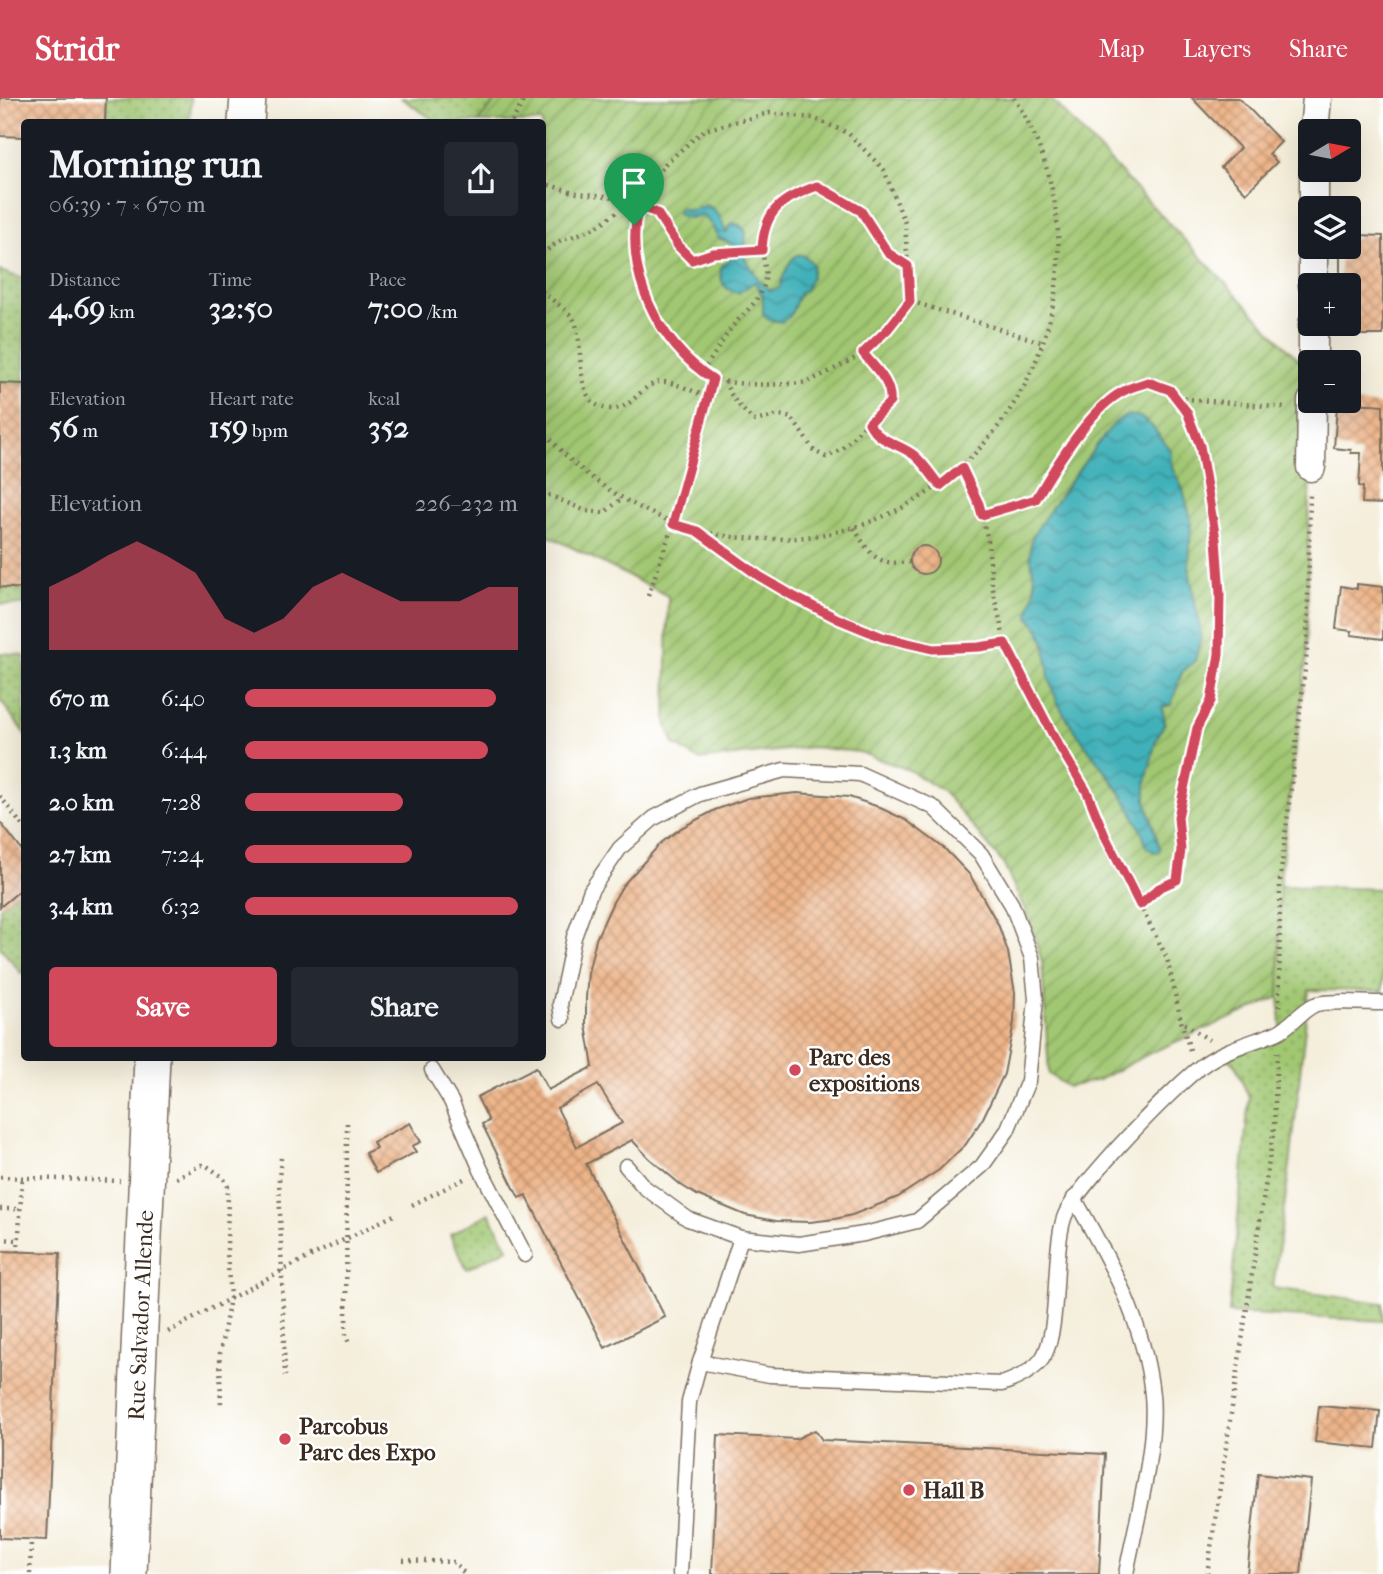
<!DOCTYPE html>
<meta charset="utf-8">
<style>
:root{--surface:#171b24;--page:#242831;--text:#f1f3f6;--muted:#9ea1a6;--accent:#d1495b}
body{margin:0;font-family:"IM FELL French Canon",serif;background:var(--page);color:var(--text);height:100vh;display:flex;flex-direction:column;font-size:26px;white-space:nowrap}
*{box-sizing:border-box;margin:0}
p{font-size:23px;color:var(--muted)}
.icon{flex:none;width:38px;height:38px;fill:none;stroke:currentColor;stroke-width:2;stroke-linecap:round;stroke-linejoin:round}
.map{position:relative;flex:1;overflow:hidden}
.panel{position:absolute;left:21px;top:21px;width:525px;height:942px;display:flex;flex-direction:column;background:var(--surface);border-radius:7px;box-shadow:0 7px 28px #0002}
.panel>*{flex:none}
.needle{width:46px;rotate:80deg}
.tools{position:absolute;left:1298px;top:21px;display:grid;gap:14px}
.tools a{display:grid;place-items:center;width:63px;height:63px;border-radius:7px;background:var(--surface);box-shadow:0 7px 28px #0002;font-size:35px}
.pin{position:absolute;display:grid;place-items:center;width:60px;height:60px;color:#fff;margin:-72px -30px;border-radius:50% 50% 50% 0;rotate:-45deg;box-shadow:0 0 7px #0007}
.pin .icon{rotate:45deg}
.round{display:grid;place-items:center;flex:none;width:74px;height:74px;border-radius:7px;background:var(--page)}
.head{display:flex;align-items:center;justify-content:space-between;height:119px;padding:0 28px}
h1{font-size:38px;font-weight:700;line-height:52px}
.metrics{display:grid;grid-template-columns:repeat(3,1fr);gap:10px;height:119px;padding:7px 28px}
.metrics div{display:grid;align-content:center}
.metrics b{font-size:30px;font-weight:700}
.metrics small{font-size:19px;font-weight:400}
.metrics p{font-size:19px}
.chart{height:196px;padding:14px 28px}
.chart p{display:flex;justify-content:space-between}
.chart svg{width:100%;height:126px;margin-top:7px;fill:var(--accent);opacity:.7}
.action{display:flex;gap:14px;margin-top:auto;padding:14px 28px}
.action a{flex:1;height:80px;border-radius:7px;background:var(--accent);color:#fff;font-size:28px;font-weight:700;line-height:80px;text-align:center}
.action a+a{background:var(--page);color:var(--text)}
ul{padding:0 28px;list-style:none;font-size:23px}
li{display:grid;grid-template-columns:112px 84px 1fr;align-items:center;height:52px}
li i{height:18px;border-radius:9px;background:var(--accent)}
header{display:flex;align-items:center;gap:42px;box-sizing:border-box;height:98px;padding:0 35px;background:var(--accent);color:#fff}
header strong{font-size:33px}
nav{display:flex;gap:38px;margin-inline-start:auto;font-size:24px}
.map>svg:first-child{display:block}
</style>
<header>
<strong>Stridr</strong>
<nav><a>Map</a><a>Layers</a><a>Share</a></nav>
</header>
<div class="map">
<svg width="1383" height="1476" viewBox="0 0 1383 1476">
<defs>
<pattern id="grass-dots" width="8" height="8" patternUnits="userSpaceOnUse" patternTransform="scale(1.75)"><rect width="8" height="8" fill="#a1c772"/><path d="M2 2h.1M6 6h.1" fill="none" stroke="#84a25d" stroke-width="1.8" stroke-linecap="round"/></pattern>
<pattern id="garden-furrows" width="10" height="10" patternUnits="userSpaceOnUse" patternTransform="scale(1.75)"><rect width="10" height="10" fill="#a1c772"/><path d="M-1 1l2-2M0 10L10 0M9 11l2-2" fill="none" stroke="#84a25d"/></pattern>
<pattern id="water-waves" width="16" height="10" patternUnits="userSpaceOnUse" patternTransform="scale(1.75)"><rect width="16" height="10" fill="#40b1b9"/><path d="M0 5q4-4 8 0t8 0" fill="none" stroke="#379096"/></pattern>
<pattern id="building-cross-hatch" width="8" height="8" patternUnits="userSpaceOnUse" patternTransform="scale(1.75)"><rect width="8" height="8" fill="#eeb488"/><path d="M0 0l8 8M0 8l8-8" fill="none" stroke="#c2936f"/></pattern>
</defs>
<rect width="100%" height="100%" fill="#fff"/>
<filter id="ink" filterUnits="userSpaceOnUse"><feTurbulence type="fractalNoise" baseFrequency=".0143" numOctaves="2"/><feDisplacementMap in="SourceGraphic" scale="14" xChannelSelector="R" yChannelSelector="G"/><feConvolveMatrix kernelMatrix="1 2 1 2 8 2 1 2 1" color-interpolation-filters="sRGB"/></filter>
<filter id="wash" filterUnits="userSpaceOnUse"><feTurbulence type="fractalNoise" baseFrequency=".00686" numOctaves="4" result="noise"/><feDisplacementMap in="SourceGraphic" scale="28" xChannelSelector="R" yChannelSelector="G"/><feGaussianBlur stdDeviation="1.57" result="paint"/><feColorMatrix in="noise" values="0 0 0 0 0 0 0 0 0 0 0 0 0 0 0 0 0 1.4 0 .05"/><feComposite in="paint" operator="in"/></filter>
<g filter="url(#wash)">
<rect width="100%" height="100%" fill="#f4eedb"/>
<g fill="url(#grass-dots)" stroke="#6e7848" stroke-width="2">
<path d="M106 0H191L190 24H105Z"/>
<path d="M401 0H498L478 24H442L434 22Z"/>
<path d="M0 173 24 181V286L0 285Z"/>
<path d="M0 489 24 491V507L0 506Z"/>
<path d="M0 555 24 557V635L0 602Z"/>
<path d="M1280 788 1383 791V893L1309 892 1291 1060 1273 1190 1383 1205V1223L1229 1215 1249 1000 1235 966 1228 961 1238 955 1282 940 1279 899Z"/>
<path d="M24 789V875H21L0 849V809Z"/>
<path d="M489 1115 508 1150 467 1171 450 1137Z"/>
</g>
<path fill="url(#garden-furrows)" stroke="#6e7848" stroke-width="2" d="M498 0H1050L1311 275 1307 554 1280 782 1279 899 1150 955 1098 982 1068 989 1049 976 1042 864 1029 821 1003 765 944 694 909 672 859 654 812 649 699 662 674 646 666 626 668 498 543 435 542 24H478Z"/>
<g fill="url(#water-waves)" stroke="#3e6e6c" stroke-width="2">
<path d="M706 107C719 112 722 123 726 135L732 125 740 127 746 134 744 159 759 182 770 193 779 190C785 175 794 139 813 167L811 180 806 191 800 195 790 218 782 224 769 222 763 217V199L755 184 738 195C723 191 720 184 721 169L732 159 737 160C735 145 731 145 718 140L711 126 703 118 689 120 677 116 679 110 692 112Z"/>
<path d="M1128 317 1140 319 1152 328 1170 352 1172 370 1183 391 1191 422 1189 470 1201 539 1195 563 1182 574 1171 607 1162 609 1165 624 1156 642 1146 684V702L1160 751 1157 755 1147 750C1132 696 1087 657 1060 609 1056 600 1050 588 1049 579 1046 556 1048 536 1029 520 1029 508 1035 500 1035 489 1035 471 1027 460 1032 441 1035 430 1108 330 1118 322 1121 320 1125 319 1128 317Z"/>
</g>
<g id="blocks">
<g fill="url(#building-cross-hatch)" fill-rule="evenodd">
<path d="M0 0H106L105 24H24V39L0 38Z"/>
<path d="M1192 0H1239L1281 44 1269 56 1277 64 1246 95 1221 69 1240 50Z"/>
<path d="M1358 137 1383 138V237H1354L1355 221 1351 220 1352 184H1340V149H1349V141H1358Z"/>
<path d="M0 285 24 286V491L0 489Z"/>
<path d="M1353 305 1383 307V406L1362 405 1363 389 1359 388 1361 355H1351V352L1334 350 1337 308H1353Z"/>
<circle cx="924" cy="462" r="14"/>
<path d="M1357 486 1383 489V541L1351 537 1352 533 1336 531 1341 488 1357 491Z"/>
<path d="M797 695 849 699 876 708 906 722 945 751 970 777 998 826 1008 854 1012 878 1015 895 1014 924 1004 976 983 1020 966 1046 939 1072 898 1099 852 1117 835 1121 810 1124 776 1123 745 1117 697 1097 681 1087 649 1060 632 1042 586 1066 665 1219 605 1250 526 1097 519 1100 482 1026 489 1023 477 999 536 969 548 992 593 969 586 927V900L588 875 596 841 613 804 623 787 661 745 681 730 715 712 748 700ZM598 987 622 1025 577 1049 557 1010Z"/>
<path d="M0 724 24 755V789L0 809Z"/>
<path d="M410 1025 421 1044 412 1048 416 1054 376 1075 365 1055 376 1050 373 1044Z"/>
<path d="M0 1153 60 1155 47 1442 0 1440Z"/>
<path d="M1319 1308 1380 1313 1376 1350 1315 1344Z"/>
<path d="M815 1332 822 1342 1105 1356 1099 1476H712L718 1337 796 1341Z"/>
<path d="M1258 1376 1311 1382 1301 1476H1247Z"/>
</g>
</g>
</g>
<g filter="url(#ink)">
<use href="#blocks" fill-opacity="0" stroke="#7c6f60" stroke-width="2"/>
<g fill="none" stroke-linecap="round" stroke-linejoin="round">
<defs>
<g id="service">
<path d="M562 921 560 906 574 839 591 792 620 750 654 720 700 696 784 672 860 676 933 709 981 756 1012 807 1032 860 1036 901 1028 983 1007 1033 982 1068 917 1123 864 1136 799 1146 741 1140 700 1264 689 1304 680 1476"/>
<path d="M432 972 451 1003 481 1072 525 1157"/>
<path d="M626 1068 644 1089 688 1121 741 1140"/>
<path d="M1074 1100C1109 1161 1145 1225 1152 1297 1157 1348 1136 1424 1126 1476"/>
<path d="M700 1264 770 1277 1002 1286C1016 1281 1033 1273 1042 1261 1061 1233 1052 1157 1064 1120 1073 1092 1176 986 1203 967 1225 951 1251 945 1276 935 1290 929 1300 914 1314 907 1324 902 1370 905 1383 905"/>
</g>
<g id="minor">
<path d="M1314 33 1317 0"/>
<path d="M1314 110V72"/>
<path d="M1313 187V149"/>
<path d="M1313 264V226"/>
<path d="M1311 369 1312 303"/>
</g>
<g id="tertiary">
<path d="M246 24 248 0"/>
<path id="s1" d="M129 1476 152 959"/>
</g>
</defs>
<use href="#service" stroke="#7c6f60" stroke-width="17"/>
<use href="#minor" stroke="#7c6f60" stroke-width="31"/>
<use href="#tertiary" stroke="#7c6f60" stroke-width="38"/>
<g stroke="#7c6f60" stroke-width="4.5" stroke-dasharray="2 5" stroke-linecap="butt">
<path d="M512 24 525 0"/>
<path d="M542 85 577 95 643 102C631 119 635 139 638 159 642 200 671 259 710 279 728 288 786 288 806 284 816 281 854 261 863 255 882 241 896 221 910 203L1044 245"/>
<path d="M643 102 665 66 704 32 769 15 813 20 848 35 884 72 905 125 910 203"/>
<path d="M542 156 558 144 595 130 628 106 657 115 678 147 692 162 713 155 762 152"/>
<path d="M542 193C551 203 567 210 574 222 587 249 569 310 612 311 634 311 640 285 662 284 673 283 696 295 708 299"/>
<path d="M702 274C713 259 722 243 732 229 742 216 757 206 763 190 768 177 764 165 762 152 758 114 787 99 817 88L861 113 888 155 907 167"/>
<path d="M725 283C730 299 742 312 755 323L779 317 792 320 814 353 826 359C841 354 846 347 857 335 867 324 880 316 890 304 892 285 875 270 863 255"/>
<path d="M1177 300 1287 310"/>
<path d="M869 325C879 345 897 344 914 357 924 365 932 378 940 388"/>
<path d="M542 330C569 367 609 395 649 414 690 434 732 442 777 441 999 437 1133 187 1014 0"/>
<path d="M962 370 979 406 988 443 992 487 1005 545 1055 641 1087 694 1105 739 1167 860 1181 923"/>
<path d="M542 394 586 413 604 415 621 401"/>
<path d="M982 417 1036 400C1054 370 1091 310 1122 294 1130 289 1140 287 1148 284L1169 292 1177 300 1187 314 1200 347 1216 441 1220 496 1219 556 1211 603 1197 630 1178 719 1181 752 1177 782 1159 790 1140 807"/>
<path d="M854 430C871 458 876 468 911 464"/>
<path d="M700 435C762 480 828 527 903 544 914 547 925 551 935 551 958 552 982 549 1005 545"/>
<path d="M648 498 673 426 713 281"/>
<path d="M0 698 24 730"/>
<path d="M1279 909 1280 782 1307 554 1310 394"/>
<path d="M1190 952 1181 923 1209 942"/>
<path d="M347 1025 346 1236 349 1246"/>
<path d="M281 1060 279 1080 285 1278"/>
<path d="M0 1079 120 1083"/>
<path d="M176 1080 201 1067 207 1068 223 1079 228 1089 227 1154 230 1200 220 1255 221 1310"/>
<path d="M412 1107 464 1081"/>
<path d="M0 1111H20"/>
<path d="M0 1141 18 1142"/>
<path d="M18 1154 22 1080"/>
<path d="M168 1234 281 1173 398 1115"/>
<path d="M403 1462 454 1464 465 1476"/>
<path d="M30 1476 31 1442"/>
<path d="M1207 1476 1274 1029 1277 953"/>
</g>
<use href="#service" stroke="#fff" stroke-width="14"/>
<use href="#minor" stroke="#fff" stroke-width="28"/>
<use href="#tertiary" stroke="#fff" stroke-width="35"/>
</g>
</g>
<g fill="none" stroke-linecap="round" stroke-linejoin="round" filter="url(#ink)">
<defs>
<path id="route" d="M817 88 861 113 888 155 908 168 910 203 888 231 863 255C875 270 892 284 890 304L869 325C879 345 897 344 914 357 924 365 932 378 940 388L962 370 979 406 982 417 1036 401C1054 370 1091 310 1122 294 1130 289 1140 287 1148 284L1170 292 1187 314 1200 348 1216 441 1220 496 1219 556 1211 603 1197 630 1178 719 1181 752 1177 782 1159 790 1140 807 1105 738 1087 694 1055 641 1005 545 979 549 933 551 882 539 838 521 793 498 759 478 697 433 673 426 713 281C658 247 622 171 639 108L657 115 678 148 692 162 713 155 762 152C764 111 782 101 817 88Z"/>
</defs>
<use href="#route" stroke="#fff" stroke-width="14"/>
<use href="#route" stroke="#d1495b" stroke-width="9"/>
</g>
<g fill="#d1495b" stroke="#fff" stroke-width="2.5">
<circle cx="795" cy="972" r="7"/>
<circle cx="285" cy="1341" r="7"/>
<circle cx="909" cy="1392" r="7"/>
</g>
<g text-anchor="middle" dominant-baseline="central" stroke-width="5" stroke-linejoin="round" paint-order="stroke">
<g font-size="23" font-weight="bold" fill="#3b2a1e" stroke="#fff" text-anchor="start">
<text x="809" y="959">Parc des<tspan x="809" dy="26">expositions</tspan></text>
<text x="299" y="1328">Parcobus<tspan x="299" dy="26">Parc des Expo</tspan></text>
<text x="923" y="1392">Hall B</text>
</g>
<g font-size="23" fill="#3b2a1e" stroke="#fff">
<text stroke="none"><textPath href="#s1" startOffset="259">Rue Salvador Allende</textPath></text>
</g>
</g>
</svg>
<div class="tools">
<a><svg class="needle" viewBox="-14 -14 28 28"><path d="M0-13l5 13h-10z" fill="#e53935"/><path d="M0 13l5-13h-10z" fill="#9ea1a6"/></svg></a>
<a><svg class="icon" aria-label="layers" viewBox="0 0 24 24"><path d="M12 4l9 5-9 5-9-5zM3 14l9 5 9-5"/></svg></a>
<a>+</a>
<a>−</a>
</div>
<div class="pin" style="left:634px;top:127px;background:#1e9e55"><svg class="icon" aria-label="arrive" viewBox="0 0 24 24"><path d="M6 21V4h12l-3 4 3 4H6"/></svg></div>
<section class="panel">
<div class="head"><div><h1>Morning run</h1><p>06:39 · 7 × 670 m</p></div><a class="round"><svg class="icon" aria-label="share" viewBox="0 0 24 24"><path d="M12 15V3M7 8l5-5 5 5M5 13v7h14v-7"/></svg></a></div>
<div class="metrics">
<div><p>Distance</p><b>4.69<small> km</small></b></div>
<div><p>Time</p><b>32:50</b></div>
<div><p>Pace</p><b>7:00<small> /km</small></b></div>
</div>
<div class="metrics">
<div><p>Elevation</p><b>56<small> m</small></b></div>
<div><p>Heart rate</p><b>159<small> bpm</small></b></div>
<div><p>kcal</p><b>352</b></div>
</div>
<div class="chart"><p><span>Elevation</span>226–232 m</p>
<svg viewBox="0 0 160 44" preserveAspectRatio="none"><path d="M0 44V22L10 17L20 11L30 6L40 11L50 17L60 33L70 38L80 33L90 22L100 17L110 22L120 27L130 27L140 27L150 22L160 22V44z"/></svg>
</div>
<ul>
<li><b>670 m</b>6:40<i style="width:92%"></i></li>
<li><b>1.3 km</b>6:44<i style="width:89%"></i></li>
<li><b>2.0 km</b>7:28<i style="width:58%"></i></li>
<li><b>2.7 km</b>7:24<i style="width:61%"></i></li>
<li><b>3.4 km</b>6:32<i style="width:100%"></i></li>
</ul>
<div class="action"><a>Save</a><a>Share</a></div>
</section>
</div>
